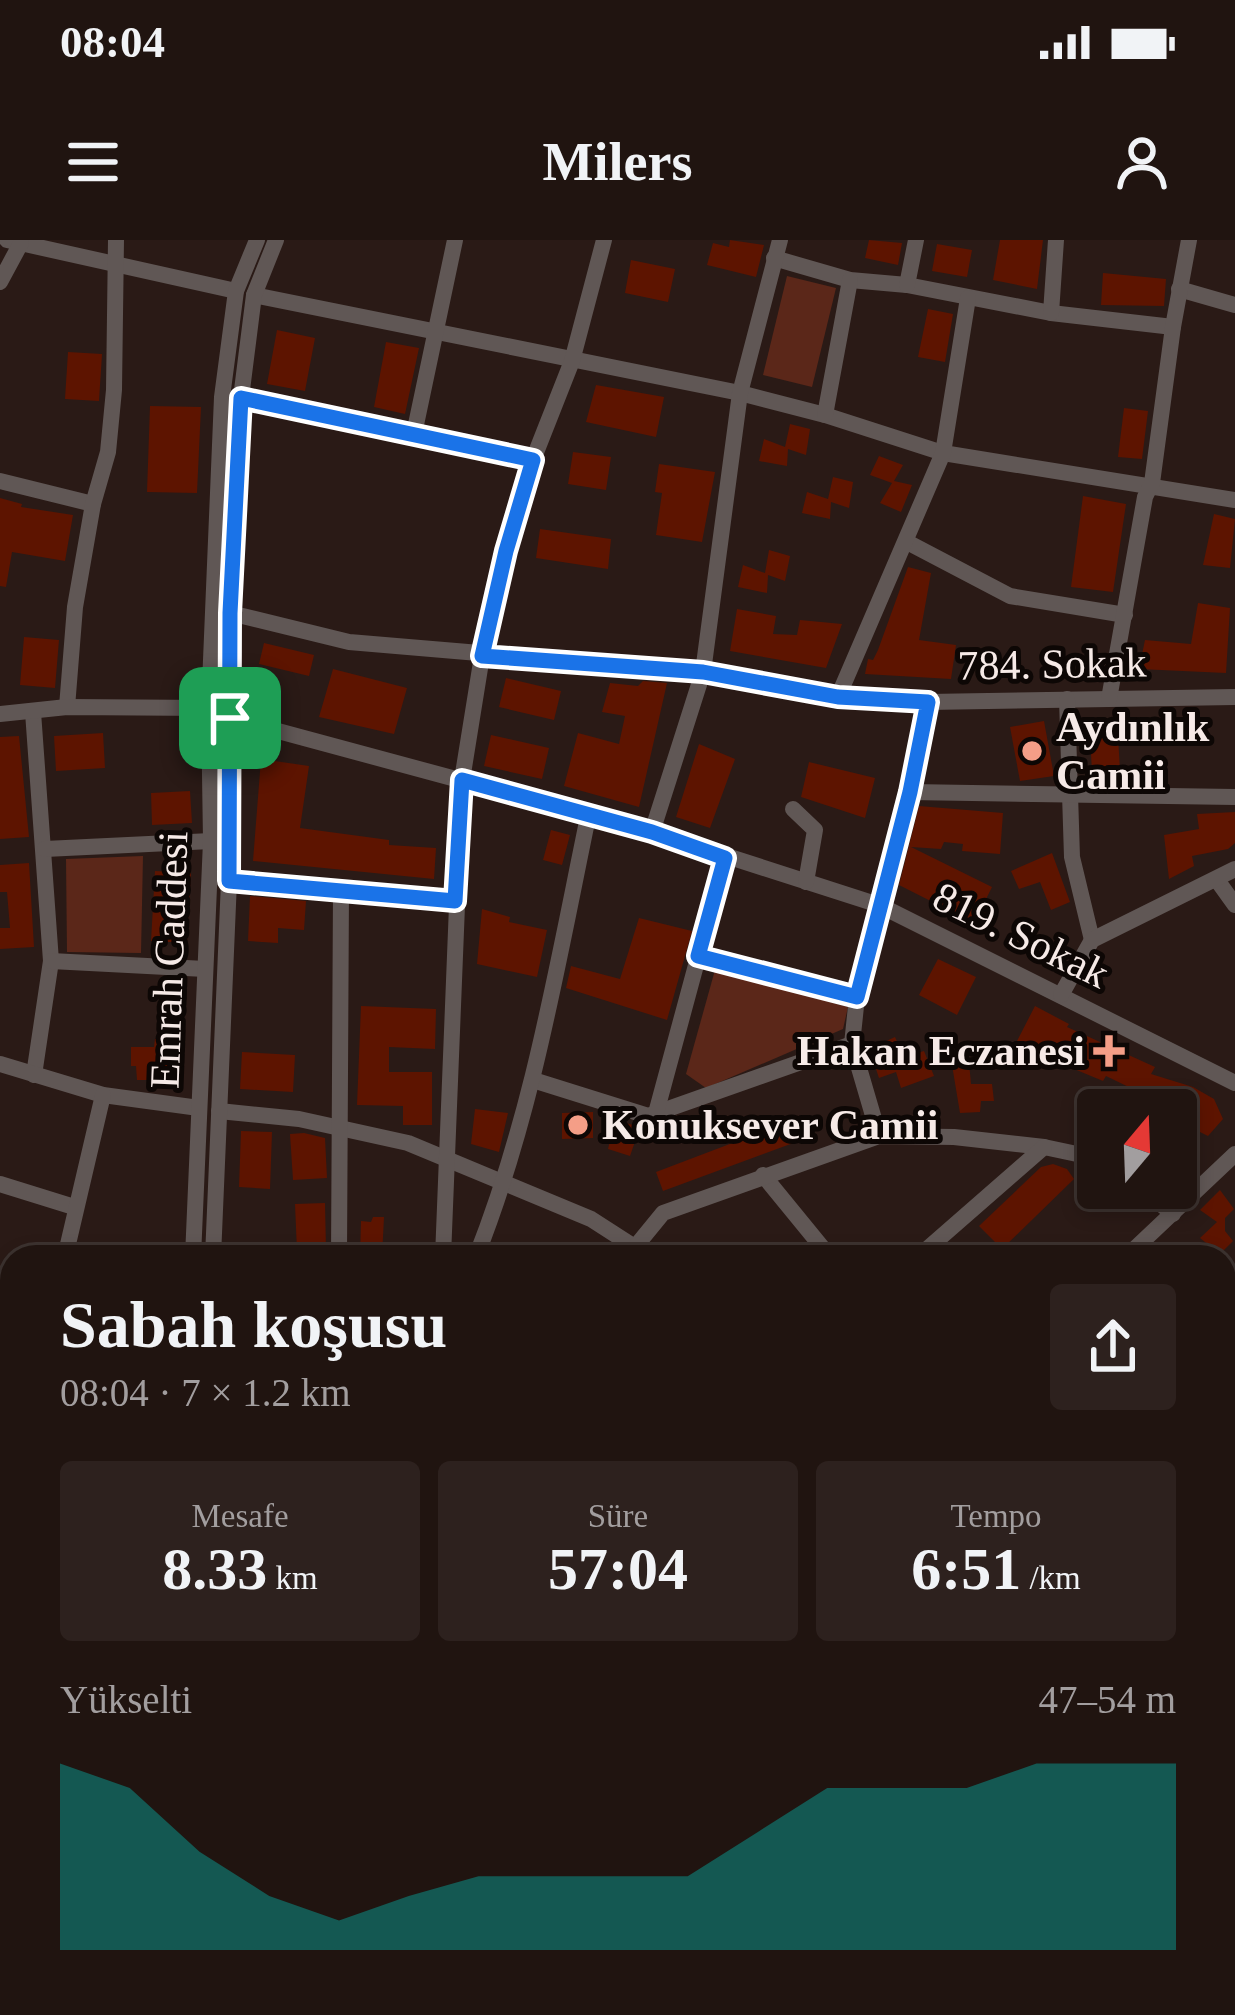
<!DOCTYPE html>
<html lang="tr">
<meta charset="utf-8">
<style>
:root{--surface:#201410;--page:#2d211e;--text:#f1f3f6;--muted:#a29e9f;--line:#3d3330;--accent:#0f766e}
body{margin:0;font-family:Georgia,serif;background:var(--page);color:var(--text);height:100vh;display:flex;flex-direction:column;font-size:45px;white-space:nowrap}
*{box-sizing:border-box;margin:0}
p{font-size:39px;color:var(--muted)}
.icon{flex:none;width:66px;height:66px;fill:none;stroke:currentColor;stroke-width:2;stroke-linecap:round;stroke-linejoin:round}
.map{position:relative;flex:1;overflow:hidden}
.drawer{position:absolute;left:0px;top:1005px;width:1236px;height:771px;display:flex;flex-direction:column;background:var(--surface);border-radius:36px 36px 0 0;box-shadow:0 6px 18px #0003,0 0 0 3px var(--line)}
.drawer>*{flex:none}
.needle{width:78px;rotate:19deg}
.tools{position:absolute;left:1077px;top:849px;display:grid;gap:24px}
.tools a{display:grid;place-items:center;width:120px;height:120px;border-radius:12px;background:var(--surface);box-shadow:0 6px 18px #0003,0 0 0 3px var(--line);font-size:60px}
.pin{position:absolute;display:grid;place-items:center;width:102px;height:102px;color:#fff;margin:-51px;border-radius:24px;box-shadow:0 6px 18px #0006}
.round{display:grid;place-items:center;flex:none;width:126px;height:126px;border-radius:12px;background:var(--page)}
.headline{display:flex;align-items:center;justify-content:space-between;height:204px;padding:0 60px}
h1{font-size:66px;font-weight:600;line-height:90px}
.metrics{display:grid;grid-template-columns:repeat(3,1fr);gap:18px;height:204px;padding:12px 60px}
.metrics div{display:grid;align-content:center;border-radius:12px;background:var(--page);text-align:center}
.metrics b{font-size:60px;font-weight:600}
.metrics small{font-size:33px;font-weight:400}
.metrics p{font-size:33px}
.chart{height:336px;padding:24px 60px}
.chart p{display:flex;justify-content:space-between}
.chart svg{width:100%;height:216px;margin-top:12px;fill:var(--accent);opacity:.7}
.status{display:flex;justify-content:space-between;align-items:center;height:84px;padding:0 60px;background:var(--surface);direction:ltr}
.status svg{height:33px;fill:currentColor}
header{display:flex;justify-content:space-between;align-items:center;height:156px;padding:0 60px;background:var(--surface);font-size:54px;font-weight:600}
.map>svg:first-child{display:block}
</style>
<div class="status"><b>08:04</b><svg viewBox="0 0 49 12"><path d="M0 12V9h3v3zM5 12V6h3v6zM10 12V3h3v9zM15 12V0h3v12zM26 1h20v11H26zM47 4h2v5h-2z"/></svg></div>
<header><svg class="icon" aria-label="menu" viewBox="0 0 24 24"><path d="M4 6h16M4 12h16M4 18h16"/></svg>Milers<svg class="icon" aria-label="person" viewBox="0 0 24 24"><circle cx="12" cy="8" r="4"/><path d="M4 21q1-7 8-7t8 7"/></svg></header>
<div class="map">
<svg width="1235" height="1775" viewBox="0 0 1235 1775">
<rect width="100%" height="100%" fill="#2a1a16"/>
<g fill="#5b2719">
<path d="M787 36 836 48 812 147 763 135Z"/>
<path d="M143 616 141 713 67 712 66 619Z"/>
<path d="M715 730 848 767 843 789 706 848 686 834Z"/>
<path d="M1235 1026V1168L1224 1157V1036Z"/>
</g>
<g fill="#5d1400">
<path d="M730 0 764 5 756 37 707 25 713 3 729 7Z"/>
<path d="M869 0 902 3 898 25 865 18Z"/>
<path d="M1000 0H1043L1037 49 993 40Z"/>
<path d="M937 4 972 10 967 37 932 31Z"/>
<path d="M631 20 675 29 668 62 625 53Z"/>
<path d="M1103 33 1166 39 1164 66 1101 65Z"/>
<path d="M928 69 953 74 945 122 918 117Z"/>
<path d="M277 90 315 98 305 151 267 144Z"/>
<path d="M386 102 419 108 405 174 374 167Z"/>
<path d="M68 112 102 114 99 161 65 159Z"/>
<path d="M596 145 664 157 656 197 586 182Z"/>
<path d="M150 166 201 167 197 253 147 252Z"/>
<path d="M1124 168 1148 171 1142 219 1118 217Z"/>
<path d="M790 184 810 189 806 215 788 209 787 226 759 221 764 199 785 207Z"/>
<path d="M573 212 611 217 606 250 568 244Z"/>
<path d="M879 216 903 225 894 241 912 245 901 272 880 263 892 243 870 235Z"/>
<path d="M659 224 715 232 702 302 656 295 662 253 655 252Z"/>
<path d="M833 237 853 242 849 268 831 262 830 279 802 273 807 252 828 259Z"/>
<path d="M1083 256 1126 264 1113 352 1071 347Z"/>
<path d="M0 258 22 264 21 267 73 275 65 321 12 312 6 347 0 346Z"/>
<path d="M1214 274 1235 279 1230 328 1203 325Z"/>
<path d="M540 289 611 299 608 329 536 318Z"/>
<path d="M769 310 790 316 785 341 768 335 767 353 738 347 743 325 765 333Z"/>
<path d="M908 327 931 333 919 400 956 405 951 439 865 434 868 419 873 420 878 410Z"/>
<path d="M1198 363 1230 368 1226 433 1139 429 1145 400 1191 404Z"/>
<path d="M737 369 776 376 773 394 797 395 800 380 842 384 826 428 730 411Z"/>
<path d="M24 397 59 400 55 448 20 445Z"/>
<path d="M264 403 314 415 309 436 259 424Z"/>
<path d="M333 429 407 448 394 494 319 477Z"/>
<path d="M506 438 561 451 554 480 499 467Z"/>
<path d="M643 441 667 443 639 567 564 546 578 493 619 504 625 476 602 472 610 443 638 446Z"/>
<path d="M1117 479 1120 530 1092 531 1089 481Z"/>
<path d="M1044 481 1054 536 1020 541 1010 487Z"/>
<path d="M103 493 105 528 56 531 54 496Z"/>
<path d="M491 495 549 508 542 539 484 526Z"/>
<path d="M19 496 29 597 0 599V497Z"/>
<path d="M699 504 735 519 710 588 676 577Z"/>
<path d="M261 519 309 526 300 588 389 600V605L436 608 434 639 253 621Z"/>
<path d="M809 522 875 538 865 578 801 557Z"/>
<path d="M190 551 192 583 152 585 151 553Z"/>
<path d="M919 566 1003 573 1000 614 962 611 963 604 944 602 941 609 911 607 992 647 986 659 992 662 980 686 899 645Z"/>
<path d="M1235 572V603L1228 609 1192 616 1194 626 1169 639 1164 595 1199 589 1197 574Z"/>
<path d="M551 590 570 595 562 625 543 620Z"/>
<path d="M1052 613 1070 662 1051 670 1040 642 1019 649 1011 631Z"/>
<path d="M29 623 34 707 0 709V688H10L7 652H0V625Z"/>
<path d="M155 631 191 633 187 703 151 701Z"/>
<path d="M250 656 306 661 304 690 278 688V703L248 701Z"/>
<path d="M482 669 510 677 509 682 547 690 537 737 477 724Z"/>
<path d="M639 678 692 691 667 780 566 748 571 726 620 739Z"/>
<path d="M938 719 976 737 957 775 919 755Z"/>
<path d="M361 766 436 769 435 809 389 807V832H432V885H403V866L357 865Z"/>
<path d="M1035 766 1069 784 1067 787 1155 827 1151 834 1193 847 1214 859 1223 879 1208 896 1176 880V870L1106 836 1103 841 1050 819 1017 801Z"/>
<path d="M895 797 904 817 924 811 934 836 901 848 896 832 879 838 874 823 886 817 880 804Z"/>
<path d="M155 799H179L177 840H137L136 826H131V807H154Z"/>
<path d="M242 812 295 815 293 852 240 849Z"/>
<path d="M969 822 971 844H992L994 861H981L980 872 960 873 952 825Z"/>
<path d="M475 869 508 873 499 912 471 904Z"/>
<path d="M593 872V898L562 899V873Z"/>
<path d="M615 880 640 887 630 916 608 909Z"/>
<path d="M788 882 796 902 663 951 656 932Z"/>
<path d="M241 891 272 892 270 949 239 947Z"/>
<path d="M304 893 325 898 327 938 293 940 290 894Z"/>
<path d="M1053 924 1067 929 1074 939 1002 1009 979 986 1041 927Z"/>
<path d="M1220 950 1234 969 1225 978V991L1233 1001 1220 1014 1200 998 1217 982 1200 970Z"/>
<path d="M325 963 326 1010 297 1011 295 964Z"/>
<path d="M373 977H384L382 1017H360L361 981 371 982Z"/>
<path d="M0 1103 12 1111V1179L2 1199 12 1204V1212L0 1237Z"/>
<path d="M0 1351 12 1352V1393L0 1392Z"/>
<path d="M0 1420 12 1421 7 1471H0Z"/>
<path d="M2 1662 12 1665V1703L0 1700Z"/>
</g>
<g fill="none" stroke-linecap="round" stroke-linejoin="round">
<g stroke="#605755" stroke-width="16">
<path d="M7 0 236 51"/>
<path d="M774 18 850 40 907 45 1051 73 1173 87"/>
<path d="M0 42 21 3"/>
<path d="M907 45 916 0"/>
<path d="M1179 49 1235 65"/>
<path d="M254 55 740 153 825 175 943 213 1235 260"/>
<path d="M1051 73 1056 0"/>
<path d="M241 158 533 220"/>
<path d="M825 175 850 40"/>
<path d="M414 194 455 0"/>
<path d="M0 241 93 264"/>
<path d="M907 302 1010 356 1125 375"/>
<path d="M230 373 349 402 703 432 838 457 928 462 1235 457"/>
<path d="M838 457 943 213 968 58"/>
<path d="M1067 459 1072 617 1092 700"/>
<path d="M1109 459 1145 257 1152 243 1173 87 1189 0"/>
<path d="M67 467 75 367 93 264 108 212 114 150 116 0"/>
<path d="M33 472 51 721 34 835"/>
<path d="M0 474 67 467 209 468 230 478 652 592 879 665 1235 843"/>
<path d="M910 552 1235 557"/>
<path d="M793 569 815 590 806 642"/>
<path d="M652 592 703 432 740 153 780 0"/>
<path d="M45 609 211 601"/>
<path d="M1217 640 1235 665"/>
<path d="M229 641 455 661"/>
<path d="M698 716 857 757"/>
<path d="M51 721 205 729"/>
<path d="M1061 755 1092 700 1235 629"/>
<path d="M0 824 103 855 199 868"/>
<path d="M533 840 648 876 852 804"/>
<path d="M219 871 299 879 408 903 591 979 650 1017"/>
<path d="M656 873 725 618"/>
<path d="M879 896 852 804 857 757 910 552 928 462"/>
<path d="M763 935 830 1017"/>
<path d="M0 944 74 967"/>
<path d="M1141 948 1173 974"/>
<path d="M65 1017 103 855"/>
<path d="M193 1017 211 601 209 468 222 157 236 51 257 0"/>
<path d="M213 1017 229 641 230 373 241 158 254 55 276 0"/>
<path d="M339 1017 341 650"/>
<path d="M443 1017 462 540 482 416 506 311 533 220 572 121 604 0"/>
<path d="M476 1017C532 876 557 726 588 577"/>
<path d="M627 1017 663 973 879 896 954 897 1044 907 1077 914 1098 924"/>
<path d="M918 1017 1044 907"/>
<path d="M1126 1017 1235 914"/>
<path d="M0 1068 12 1078"/>
<path d="M1224 1171 1235 1195 1224 1263"/>
<path d="M1224 1290 1235 1292"/>
<path d="M0 1335 12 1336"/>
<path d="M1224 1441 1235 1442"/>
<path d="M1224 1593 1235 1595"/>
<path d="M0 1729 12 1730"/>
<path d="M221 1764 285 1775"/>
<path d="M767 1764 834 1775"/>
<path d="M85 1775 90 1764"/>
<path d="M467 1775V1764"/>
<path d="M663 1775 665 1764"/>
<path d="M926 1775 928 1764"/>
<path d="M1159 1775 1165 1764"/>
</g>
<g stroke="#a2908b" stroke-width="21">
<path d="M0 1491 12 1493"/>
<path d="M0 1523 12 1525"/>
<path d="M1224 1712 1235 1713"/>
<path d="M1224 1743 1235 1744"/>
</g>
</g>
<g fill="none" stroke-linecap="round" stroke-linejoin="round">
<defs>
<path id="route" d="M241 158 533 220 506 311 482 416 703 432 838 457 928 462 910 552 857 757 698 716 725 618 652 592 462 540 455 661 229 641 230 373Z"/>
</defs>
<use href="#route" stroke="#fff" stroke-width="24"/>
<use href="#route" stroke="#1a73e8" stroke-width="15"/>
</g>
<g fill="#f49e87" stroke="#0d0705" stroke-width="4.5">
<circle cx="1032" cy="511" r="12"/>
<path d="M1103 793h12v12h12v12h-12v12h-12v-12h-12v-12h12z"/>
<circle cx="578" cy="885" r="12"/>
</g>
<g text-anchor="middle" dominant-baseline="central" stroke-width="10" stroke-linejoin="round" paint-order="stroke">
<g font-size="42" fill="#f6eae7" stroke="#0d0705">
<text transform="translate(1052 424) rotate(-1)">784. Sokak</text>
<text transform="translate(1021 695) rotate(26)">819. Sokak</text>
<text transform="translate(169 720) rotate(-88)">Emrah Caddesi</text>
</g>
<g font-size="42" font-weight="bold" fill="#f6eae7" stroke="#0d0705" text-anchor="start">
<text x="1056" y="487">Aydınlık<tspan x="1056" dy="48">Camii</tspan></text>
<text x="1085" y="811" text-anchor="end">Hakan Eczanesi</text>
<text x="602" y="885">Konuksever Camii</text>
</g>
</g>
</svg>
<div class="tools">
<a><svg class="needle" viewBox="-14 -14 28 28"><path d="M0-13l5 13h-10z" fill="#e53935"/><path d="M0 13l5-13h-10z" fill="#a29e9f"/></svg></a>
</div>
<div class="pin" style="left:230px;top:478px;background:#1e9e55"><svg class="icon" aria-label="arrive" viewBox="0 0 24 24"><path d="M6 21V4h12l-3 4 3 4H6"/></svg></div>
<section class="drawer">
<div class="headline"><div><h1>Sabah koşusu</h1><p>08:04 · 7 × 1.2 km</p></div><a class="round"><svg class="icon" aria-label="share" viewBox="0 0 24 24"><path d="M12 15V3M7 8l5-5 5 5M5 13v7h14v-7"/></svg></a></div>
<div class="metrics">
<div><p>Mesafe</p><b>8.33<small> km</small></b></div>
<div><p>Süre</p><b>57:04</b></div>
<div><p>Tempo</p><b>6:51<small> /km</small></b></div>
</div>
<div class="chart"><p><span>Yükselti</span>47–54 m</p>
<svg viewBox="0 0 160 44" preserveAspectRatio="none"><path d="M0 44V6L10 11L20 24L30 33L40 38L50 33L60 29L70 29L80 29L90 29L100 20L110 11L120 11L130 11L140 6L150 6L160 6V44z"/></svg>
</div>
</section>
</div>
